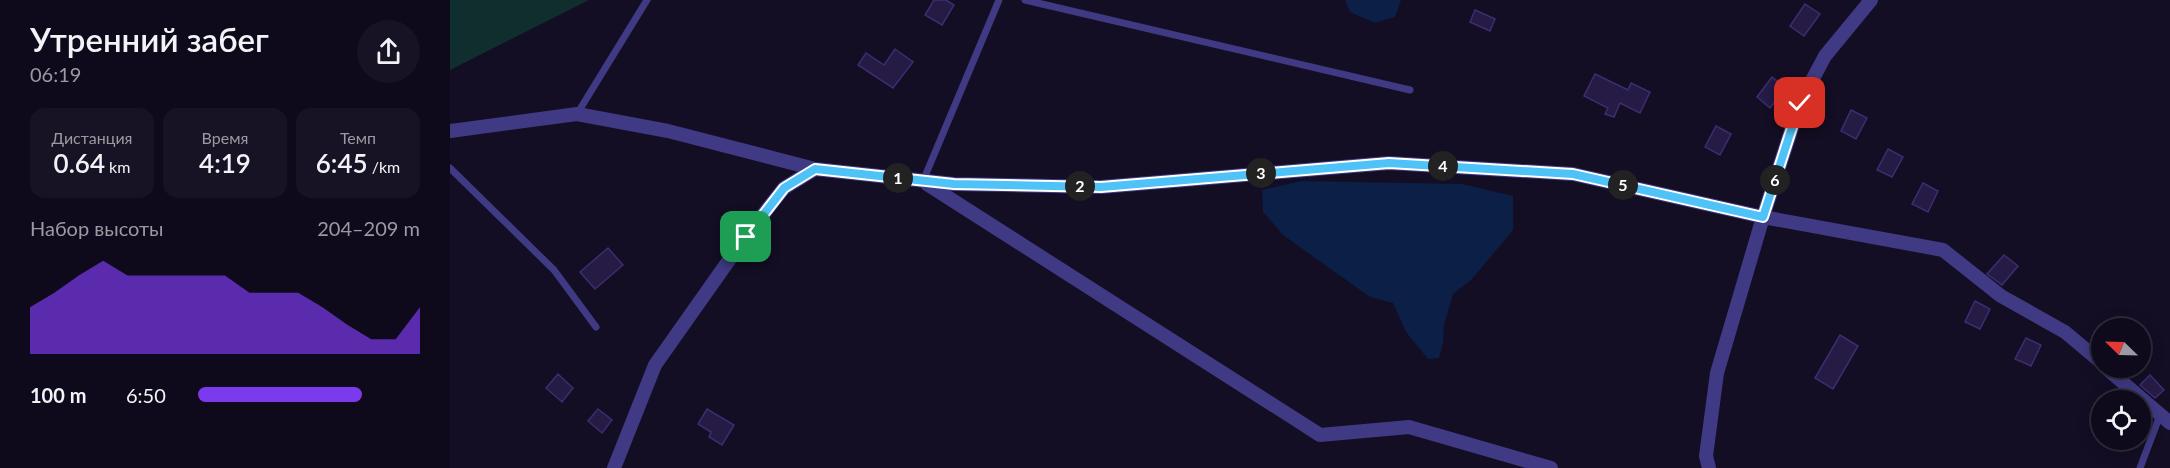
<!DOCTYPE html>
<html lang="ru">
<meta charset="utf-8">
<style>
:root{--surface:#0e0a1b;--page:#171324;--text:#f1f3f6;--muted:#9b9aa3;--line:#2e2b3a;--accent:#7c3aed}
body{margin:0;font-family:Lato,sans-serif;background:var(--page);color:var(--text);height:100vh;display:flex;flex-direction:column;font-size:22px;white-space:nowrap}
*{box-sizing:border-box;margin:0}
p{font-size:20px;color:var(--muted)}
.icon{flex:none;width:33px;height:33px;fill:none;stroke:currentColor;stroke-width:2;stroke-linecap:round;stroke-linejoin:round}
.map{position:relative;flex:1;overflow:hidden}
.panel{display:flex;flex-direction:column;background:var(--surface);width:450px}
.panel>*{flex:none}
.needle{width:39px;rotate:293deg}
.controls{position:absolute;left:1641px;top:318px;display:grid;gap:12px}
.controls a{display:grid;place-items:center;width:60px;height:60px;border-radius:50%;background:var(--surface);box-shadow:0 3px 15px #0003,0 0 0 2px var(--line);font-size:30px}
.pin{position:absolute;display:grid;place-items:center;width:51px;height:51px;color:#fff;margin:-26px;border-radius:12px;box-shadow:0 3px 9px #0006}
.km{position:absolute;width:30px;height:30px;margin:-15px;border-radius:50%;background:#222;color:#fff;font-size:16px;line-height:30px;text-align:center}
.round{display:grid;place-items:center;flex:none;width:63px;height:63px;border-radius:32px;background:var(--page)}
.head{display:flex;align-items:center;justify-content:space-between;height:102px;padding:0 30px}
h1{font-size:33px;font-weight:600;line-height:45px}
.stats{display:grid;grid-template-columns:repeat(3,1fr);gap:9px;height:102px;padding:6px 30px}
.stats div{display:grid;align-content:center;border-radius:15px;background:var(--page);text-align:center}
.stats b{font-size:26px;font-weight:600}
.stats small{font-size:16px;font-weight:400}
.stats p{font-size:16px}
.chart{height:168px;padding:12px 30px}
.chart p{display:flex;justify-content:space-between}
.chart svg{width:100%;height:108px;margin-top:6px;fill:var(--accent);opacity:.7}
ul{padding:0 30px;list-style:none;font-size:20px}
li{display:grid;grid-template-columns:96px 72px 1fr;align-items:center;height:45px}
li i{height:15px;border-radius:8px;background:var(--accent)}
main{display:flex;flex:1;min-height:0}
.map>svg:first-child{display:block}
</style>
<main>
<section class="panel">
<div class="head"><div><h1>Утренний забег</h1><p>06:19</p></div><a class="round"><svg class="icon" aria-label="share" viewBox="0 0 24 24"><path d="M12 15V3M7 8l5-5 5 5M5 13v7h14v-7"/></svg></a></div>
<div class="stats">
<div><p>Дистанция</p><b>0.64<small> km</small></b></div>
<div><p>Время</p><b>4:19</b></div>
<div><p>Темп</p><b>6:45<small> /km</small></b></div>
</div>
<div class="chart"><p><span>Набор высоты</span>204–209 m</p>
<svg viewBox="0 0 160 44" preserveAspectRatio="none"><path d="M0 44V25L10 19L20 12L30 6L40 12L50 12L60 12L70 12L80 12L90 19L100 19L110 19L120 25L130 32L140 38L150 38L160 25V44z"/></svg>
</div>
<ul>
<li><b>100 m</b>6:50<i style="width:74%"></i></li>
</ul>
</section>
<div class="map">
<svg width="1720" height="468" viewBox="0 0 1720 468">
<rect width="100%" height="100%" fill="#130e24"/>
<path fill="#112e2e" d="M0 0H139L0 70Z"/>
<g fill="#0c1f46">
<path d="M895 0H951L945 17 925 23 900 12Z"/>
<path d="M851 181 1012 184 1063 196V230L1021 280 1003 294 994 325 993 343 989 358 978 359 956 332 943 303 920 297 833 235 813 212 812 190Z"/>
</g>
<g fill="#251b45" stroke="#3d2d71" stroke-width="1.5">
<path d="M484 0H496L504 5 492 25 475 15Z"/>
<path d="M1355 4 1370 14 1354 36 1340 26Z"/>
<path d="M1025 10 1045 19 1040 31 1020 22Z"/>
<path d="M445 49 463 62 443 88 408 65 416 53 434 65Z"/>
<path d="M1145 74 1178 90 1181 83 1200 92 1190 113 1170 103 1164 117 1155 114 1158 108 1134 96Z"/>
<path d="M1322 77 1336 88 1320 108 1307 97Z"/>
<path d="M1401 110 1417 118 1406 139 1391 131Z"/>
<path d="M1266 126 1281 134 1270 155 1255 147Z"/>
<path d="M1438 149 1453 157 1442 177 1427 170Z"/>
<path d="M1473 183 1488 191 1478 212 1462 204Z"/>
<path d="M158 248 173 265 145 289 130 272Z"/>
<path d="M1554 255 1568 266 1552 285 1537 274Z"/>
<path d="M1525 301 1540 309 1530 329 1515 322Z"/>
<path d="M1390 335 1408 346 1383 389 1365 378Z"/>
<path d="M1576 338 1591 345 1581 366 1565 359Z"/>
<path d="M108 374 123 388 112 402 96 388Z"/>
<path d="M1700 375 1714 390 1705 398 1690 385Z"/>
<path d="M148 409 162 420 152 433 138 421Z"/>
<path d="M257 409 284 425 272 445 259 437 261 432 248 424Z"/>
</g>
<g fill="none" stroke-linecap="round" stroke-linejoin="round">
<g stroke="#3f3a83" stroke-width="7">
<path d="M575 0 960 90"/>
<path d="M127 114 197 0"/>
<path d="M0 168 104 270 146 327"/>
<path d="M473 181 549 0"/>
<path d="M1690 468 1710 415"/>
</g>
<g stroke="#3f3a83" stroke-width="14">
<path d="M0 131 127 114 218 131 365 169 504 184 651 187 939 163 1123 174 1313 217 1493 250 1551 296 1615 332 1652 363"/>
<path d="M477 184 870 435 959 427 1101 468"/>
<path d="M1656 368 1720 423"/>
<path d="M164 468 205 365 296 236 334 188 365 169"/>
<path d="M1259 468 1256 456 1267 373 1313 217 1350 103 1375 56 1421 0"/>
</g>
</g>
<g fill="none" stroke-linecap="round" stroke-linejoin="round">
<defs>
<path id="route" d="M296 237 334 188 365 169 504 184 651 187 939 163 1123 174 1313 217 1350 103"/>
</defs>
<use href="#route" stroke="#fff" stroke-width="12"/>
<use href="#route" stroke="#4fc3f7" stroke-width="8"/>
</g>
</svg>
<div class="controls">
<a><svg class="needle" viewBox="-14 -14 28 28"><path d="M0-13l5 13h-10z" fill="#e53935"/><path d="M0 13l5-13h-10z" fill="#9b9aa3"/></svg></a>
<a><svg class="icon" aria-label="locate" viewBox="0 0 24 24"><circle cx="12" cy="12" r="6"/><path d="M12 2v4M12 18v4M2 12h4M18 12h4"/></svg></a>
</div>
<div class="pin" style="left:296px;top:237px;background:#1e9e55"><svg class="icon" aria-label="arrive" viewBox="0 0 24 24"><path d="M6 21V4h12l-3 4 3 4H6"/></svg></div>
<div class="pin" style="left:1350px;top:103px;background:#d93025"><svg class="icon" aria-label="check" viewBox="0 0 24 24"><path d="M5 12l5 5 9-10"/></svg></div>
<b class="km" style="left:448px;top:178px">1</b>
<b class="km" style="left:630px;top:186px">2</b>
<b class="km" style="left:811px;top:173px">3</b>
<b class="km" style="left:993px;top:166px">4</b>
<b class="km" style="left:1173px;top:185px">5</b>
<b class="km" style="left:1325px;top:180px">6</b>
</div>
</main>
